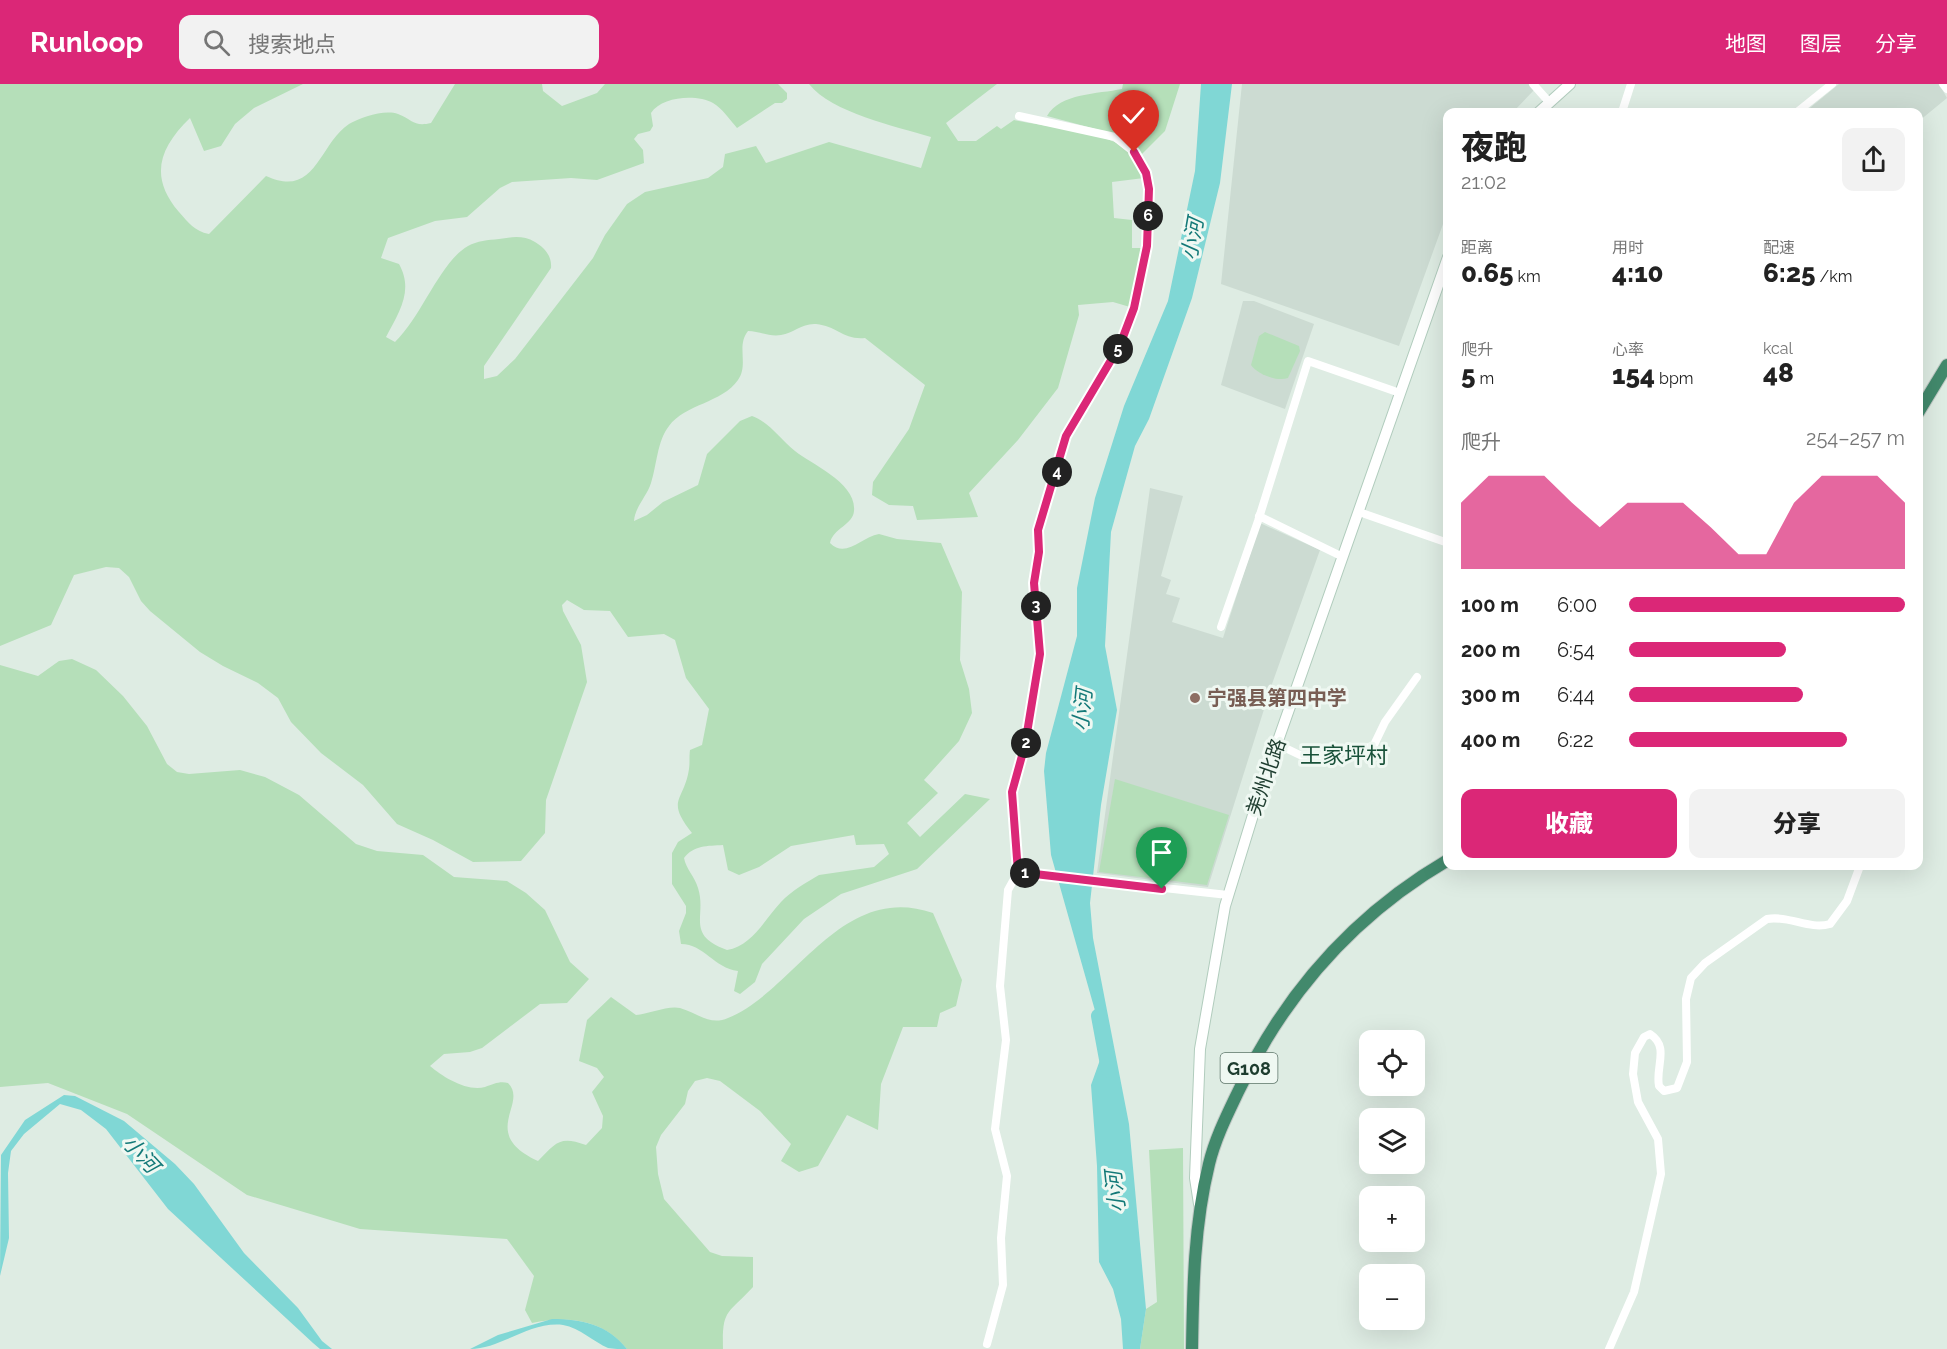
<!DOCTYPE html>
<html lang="zh">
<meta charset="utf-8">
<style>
:root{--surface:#fff;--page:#f2f2f2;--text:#222;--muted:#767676;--accent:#db2777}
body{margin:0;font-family:Raleway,"Noto Sans SC",sans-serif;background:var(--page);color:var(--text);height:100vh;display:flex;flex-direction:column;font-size:22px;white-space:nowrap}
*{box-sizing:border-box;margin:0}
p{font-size:20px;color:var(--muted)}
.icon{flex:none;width:33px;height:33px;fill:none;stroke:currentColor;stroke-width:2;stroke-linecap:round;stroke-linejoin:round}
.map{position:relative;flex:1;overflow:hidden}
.drawer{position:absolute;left:1443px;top:24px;width:480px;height:762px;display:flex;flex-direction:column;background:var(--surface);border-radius:12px;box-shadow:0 6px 24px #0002}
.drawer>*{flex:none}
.controls{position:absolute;left:1359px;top:946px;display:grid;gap:12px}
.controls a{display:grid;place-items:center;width:66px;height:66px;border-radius:12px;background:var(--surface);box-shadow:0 6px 24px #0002;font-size:30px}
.pin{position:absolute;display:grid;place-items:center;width:51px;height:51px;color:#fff;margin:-62px -26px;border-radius:50% 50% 50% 0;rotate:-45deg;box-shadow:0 0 6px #0007}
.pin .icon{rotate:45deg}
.km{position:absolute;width:30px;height:30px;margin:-15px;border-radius:50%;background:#222;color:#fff;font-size:16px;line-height:30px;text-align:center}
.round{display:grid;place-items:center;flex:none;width:63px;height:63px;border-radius:12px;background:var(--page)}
.headline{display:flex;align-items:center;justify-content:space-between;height:102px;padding:0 18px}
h1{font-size:33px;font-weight:800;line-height:45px}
.metrics{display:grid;grid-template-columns:repeat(3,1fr);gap:9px;height:102px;padding:6px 18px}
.metrics div{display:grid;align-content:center}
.metrics b{font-size:26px;font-weight:800}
.metrics small{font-size:16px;font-weight:400}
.metrics p{font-size:16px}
.chart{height:168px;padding:12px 18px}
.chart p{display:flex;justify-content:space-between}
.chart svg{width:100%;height:108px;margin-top:6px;fill:var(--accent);opacity:.7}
.primary-button{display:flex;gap:12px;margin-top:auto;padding:12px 18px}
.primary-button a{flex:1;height:69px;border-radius:12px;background:var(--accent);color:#fff;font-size:24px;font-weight:800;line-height:69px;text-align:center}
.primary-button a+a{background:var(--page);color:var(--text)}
ul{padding:0 18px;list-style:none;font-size:20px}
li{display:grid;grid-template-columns:96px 72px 1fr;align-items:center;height:45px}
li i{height:15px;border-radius:8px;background:var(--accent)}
header{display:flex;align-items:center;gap:36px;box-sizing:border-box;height:84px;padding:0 30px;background:var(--accent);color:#fff}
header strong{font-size:28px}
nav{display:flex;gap:33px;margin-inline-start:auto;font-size:21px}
.search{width:420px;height:54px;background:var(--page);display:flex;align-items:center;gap:15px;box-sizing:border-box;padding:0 21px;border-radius:12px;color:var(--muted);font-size:22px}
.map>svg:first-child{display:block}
</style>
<header>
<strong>Runloop</strong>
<div class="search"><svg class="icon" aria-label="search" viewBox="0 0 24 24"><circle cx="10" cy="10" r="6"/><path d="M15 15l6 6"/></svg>搜索地点</div>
<nav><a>地图</a><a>图层</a><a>分享</a></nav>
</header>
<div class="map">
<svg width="1947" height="1265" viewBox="0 0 1947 1265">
<rect width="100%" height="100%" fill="#deece3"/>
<g fill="#ccdbd2">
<path d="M1242 0H1529L1534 6 1513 28H1448L1447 129 1399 262 1221 200Z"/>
<path d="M1839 0H1939L1947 14 1919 37 1918 28H1805Z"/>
<path d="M1243 217H1254L1314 240 1285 325 1221 301Z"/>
<path d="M1150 404 1183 412 1161 492 1171 496 1166 510 1180 514 1172 538 1223 554 1260 439 1320 466 1272 600 1208 803 1097 789Z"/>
</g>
<g fill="#b5dfb9" fill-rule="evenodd">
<path d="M0 0H303L254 24 235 40 221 62 204 67 190 34C159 64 149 93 179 128 189 139 194 147 209 150L266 92C316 115 318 61 349 40 361 33 385 25 398 30 413 36 414 43 431 39L455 0H542L543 7 562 22 597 9 605 0H778L787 9V15L782 19H775L737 44C730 36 722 24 713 19 697 10 662 12 651 29L653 42 650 47 638 50 634 55 643 66 644 79 597 96 571 94 512 98 500 104 467 133 435 137 388 154 381 174 399 180C414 207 399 228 386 253L395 258C422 232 440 178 468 162 477 157 488 156 499 155 512 153 523 151 535 158 545 164 552 172 551 184L484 282V295L497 292 515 275 593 174 605 151 627 120 645 108 708 94 723 83 725 70 756 62 766 79 829 58 921 84 931 53C895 42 832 29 809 0H997L946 39 958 57H976L997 42 1001 45 1014 36C1041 42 1104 48 1124 63 1134 70 1140 83 1144 94L1112 98 1114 134 1132 136V164H1142L1130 223 1113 218 1078 221 1079 231 1058 304 1018 356 969 409 978 433 917 436 913 422 889 421 872 411 873 398 909 345 925 301 865 254C843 256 837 242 816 240 802 239 794 249 781 251 769 253 759 247 748 247 736 262 749 281 738 296 722 319 685 320 669 342 657 357 657 381 651 399 647 412 635 423 634 437L647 431 663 418 698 401 707 370 740 337 752 332C769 338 781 356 795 367 811 380 857 399 854 427 853 441 833 444 830 459 846 475 861 453 879 450L897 455 941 459 962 508 960 576 969 605 972 629 959 657 924 696 938 709 907 739 920 753 965 710 990 715 917 785 841 810 804 835 762 880 755 898 740 910 734 907 738 887C714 884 704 860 681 860L679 847 686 829V822L672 800V769L678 758 692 749C665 715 684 718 689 685 690 679 689 673 690 666L702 661 709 625 686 594 675 556 664 550 628 553 610 527 584 526 567 516 562 521 563 527 581 561 587 598 546 716 545 749 521 777 473 778 433 756 397 740 363 701 321 669 291 638 278 614 258 599 223 582 200 568 150 527 141 517 129 493 119 484 106 483 74 491 51 541 0 562ZM854 751 856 761 884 760 889 770 874 783 819 791C807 798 791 807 781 818 765 835 752 862 727 866 685 851 707 832 698 804 695 793 686 785 684 774 694 761 707 762 723 761L728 786 739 791 759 783 791 762Z"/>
<path d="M1123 0H1180L1165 47 1140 72 1118 51 1047 32C1060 9 1098 10 1122 5Z"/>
<path d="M1265 248 1299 262 1300 267 1288 294C1277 298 1257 290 1251 281L1259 252Z"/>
<path d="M72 575 96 586 123 612 147 642 167 680 177 688 189 690 240 686 265 693 299 711 356 760 377 767 423 771 454 793 507 797 526 809 545 826 570 878 589 895 567 919 540 920 482 964 470 968 444 970 430 982C443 993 467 1008 485 1003 494 1000 499 997 508 999 529 1020 478 1049 538 1077 556 1059 559 1051 586 1061L602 1044 603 1032 592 1008 604 993 597 984 579 977 587 936 611 913 636 931C648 930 669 921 680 924 697 929 710 942 728 934 795 907 841 797 933 829L962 896 956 922 940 929 937 943H903L881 1000 878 1046 847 1031 818 1082 799 1088 781 1077 791 1060 760 1027 720 997 707 994 695 997 688 1007 685 1020 661 1051 656 1063 658 1090 664 1115 710 1168 722 1172 753 1173V1203C727 1231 722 1225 723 1265H627C602 1235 569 1232 532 1239L525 1226 534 1192 507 1155 360 1145 247 1111 127 1030 48 999 0 1003V581L38 592 59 577Z"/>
<path d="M1115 695 1229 731 1207 801 1099 788Z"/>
<path d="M1183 1064 1184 1265H1140L1146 1225 1157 1218 1149 1066Z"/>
</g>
<g fill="#80d7d5">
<path d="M1201 0H1232L1220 99 1192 214 1149 335 1135 362 1111 448 1105 562 1117 626 1101 721 1090 819 1093 854 1129 1040 1146 1225 1140 1265H1123L1121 1235 1113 1205 1099 1178 1097 1082 1091 1001 1105 962 1051 771 1044 687 1046 669 1077 552V504L1095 414 1124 322 1168 217 1195 87Z"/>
<path d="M64 1011 75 1012 124 1037 175 1080 194 1100 244 1169 298 1224 322 1257 332 1265H320L313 1259 168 1125 106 1045 81 1026 60 1020 24 1050 11 1067 8 1089 9 1154 0 1192 1 1071 25 1036Z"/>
<path d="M552 1235C582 1235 607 1240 627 1265 621 1265 613 1265 608 1264 594 1258 580 1244 563 1241 530 1237 501 1265 470 1265L498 1251Z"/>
</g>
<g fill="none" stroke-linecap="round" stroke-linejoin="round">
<path stroke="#80d7d5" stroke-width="16" d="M1099 932 1109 986"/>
<defs>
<g id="secondary">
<path d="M1539 28 1570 0"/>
<path d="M1199 1120 1195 1094 1200 965 1225 822 1261 705 1448 173"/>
</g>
<g id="trunk">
<path d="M1918 329 1947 281"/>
<path d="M1192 1265C1193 1203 1194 1141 1209 1080 1215 1055 1227 1031 1238 1008 1284 911 1354 831 1448 776"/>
</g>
</defs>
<use href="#secondary" stroke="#b1ccbd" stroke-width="12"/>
<use href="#trunk" stroke="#c0c9c5" stroke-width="14"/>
<g stroke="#fff" stroke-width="8">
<path d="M1533 0 1549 18"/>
<path d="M1943 0 1947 5"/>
<path d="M1622 28 1631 0"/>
<path d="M1797 28 1832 0"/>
<path d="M1359 428 1448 459"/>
<path d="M1259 432 1343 473"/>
<path d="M1221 543 1258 437 1308 277 1400 309"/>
<path d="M1277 660 1304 673 1323 677 1333 674 1344 665 1373 663 1385 638 1417 593"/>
<path d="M1018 788 1228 811"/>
<path d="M987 1260 1003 1201 1001 1154 1007 1092 995 1045 1006 956 1000 902 1008 806 1018 788 1013 708 1025 661 1040 570 1034 499 1039 468 1038 446 1066 352 1120 261 1134 223 1147 162 1150 105 1146 89 1134 68 1115 53 1019 32"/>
<path d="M1609 1265 1634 1208 1661 1090 1658 1055 1638 1018 1633 990 1635 969 1644 953 1650 950C1670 963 1655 983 1659 1002L1664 1007 1677 1004 1687 978 1686 915 1691 894 1705 879 1767 835C1789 831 1809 846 1830 840L1847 817 1860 782"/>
</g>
<use href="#secondary" stroke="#fff" stroke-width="10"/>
<use href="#trunk" stroke="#42896c" stroke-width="12"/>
</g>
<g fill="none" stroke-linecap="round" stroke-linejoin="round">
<defs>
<path id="route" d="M1134 68 1146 89 1149 105 1147 162 1134 224 1120 261 1066 352 1038 446 1039 468 1034 499 1040 570 1025 661 1012 708 1018 788 1162 805"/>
</defs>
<use href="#route" stroke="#fff" stroke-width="12"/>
<use href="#route" stroke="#db2777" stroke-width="8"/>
</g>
<circle fill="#8d6e63" stroke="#eff8f2" stroke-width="2" cx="1195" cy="614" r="6"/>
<g text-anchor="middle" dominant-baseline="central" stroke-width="6" stroke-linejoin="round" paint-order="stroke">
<rect fill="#eff8f2" stroke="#5d756a" stroke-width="1.5" x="1220.5" y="969" width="57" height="30" rx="4.5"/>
<g font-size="18" font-weight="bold" fill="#1e3d2f">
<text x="1249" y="984">G108</text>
</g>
<g font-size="20" font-weight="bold" fill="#785e54" stroke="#eff8f2" text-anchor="start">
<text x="1207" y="614">宁强县第四中学</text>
</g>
<g font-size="20" fill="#1e3d2f" stroke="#eff8f2">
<text transform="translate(1266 693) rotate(-71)">羌州北路</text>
</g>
<g font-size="21" font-style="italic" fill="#137978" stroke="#eff8f2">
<text transform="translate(1192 155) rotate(-80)">小河</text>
<text transform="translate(1082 626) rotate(-84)">小河</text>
<text transform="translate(141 1070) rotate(47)">小河</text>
<text transform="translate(1115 1108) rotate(-96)">小河</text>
</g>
<g font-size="22" fill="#185139" stroke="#eff8f2">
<text x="1344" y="671">王家坪村</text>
</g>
</g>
</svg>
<div class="controls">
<a><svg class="icon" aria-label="locate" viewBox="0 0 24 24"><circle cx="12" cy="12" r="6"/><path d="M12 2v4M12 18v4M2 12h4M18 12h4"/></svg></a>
<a><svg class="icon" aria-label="layers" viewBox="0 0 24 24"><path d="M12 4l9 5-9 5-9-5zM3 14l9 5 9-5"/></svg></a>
<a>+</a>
<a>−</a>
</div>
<div class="pin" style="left:1162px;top:805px;background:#1e9e55"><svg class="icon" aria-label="arrive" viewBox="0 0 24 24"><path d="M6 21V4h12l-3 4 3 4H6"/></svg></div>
<div class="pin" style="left:1134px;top:68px;background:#d93025"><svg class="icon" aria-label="check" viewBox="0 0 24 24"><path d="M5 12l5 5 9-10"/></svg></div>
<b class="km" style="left:1025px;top:789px">1</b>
<b class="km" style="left:1026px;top:659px">2</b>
<b class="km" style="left:1036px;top:522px">3</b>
<b class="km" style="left:1057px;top:388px">4</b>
<b class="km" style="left:1118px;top:265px">5</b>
<b class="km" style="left:1148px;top:132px">6</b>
<section class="drawer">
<div class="headline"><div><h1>夜跑</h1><p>21:02</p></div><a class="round"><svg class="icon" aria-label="share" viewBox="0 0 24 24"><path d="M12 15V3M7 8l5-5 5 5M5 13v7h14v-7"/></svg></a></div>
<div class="metrics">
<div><p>距离</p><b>0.65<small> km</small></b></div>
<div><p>用时</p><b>4:10</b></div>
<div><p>配速</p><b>6:25<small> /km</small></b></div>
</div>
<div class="metrics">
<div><p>爬升</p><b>5<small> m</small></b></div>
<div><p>心率</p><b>154<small> bpm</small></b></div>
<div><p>kcal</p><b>48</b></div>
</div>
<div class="chart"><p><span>爬升</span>254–257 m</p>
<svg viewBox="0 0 160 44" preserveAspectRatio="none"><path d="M0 44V17L10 6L20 6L30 6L40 17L50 27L60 17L70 17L80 17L90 27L100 38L110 38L120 17L130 6L140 6L150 6L160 17V44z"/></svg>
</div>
<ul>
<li><b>100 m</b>6:00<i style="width:100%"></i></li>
<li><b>200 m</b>6:54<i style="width:57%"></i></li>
<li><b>300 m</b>6:44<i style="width:63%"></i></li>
<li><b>400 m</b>6:22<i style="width:79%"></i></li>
</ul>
<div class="primary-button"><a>收藏</a><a>分享</a></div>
</section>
</div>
